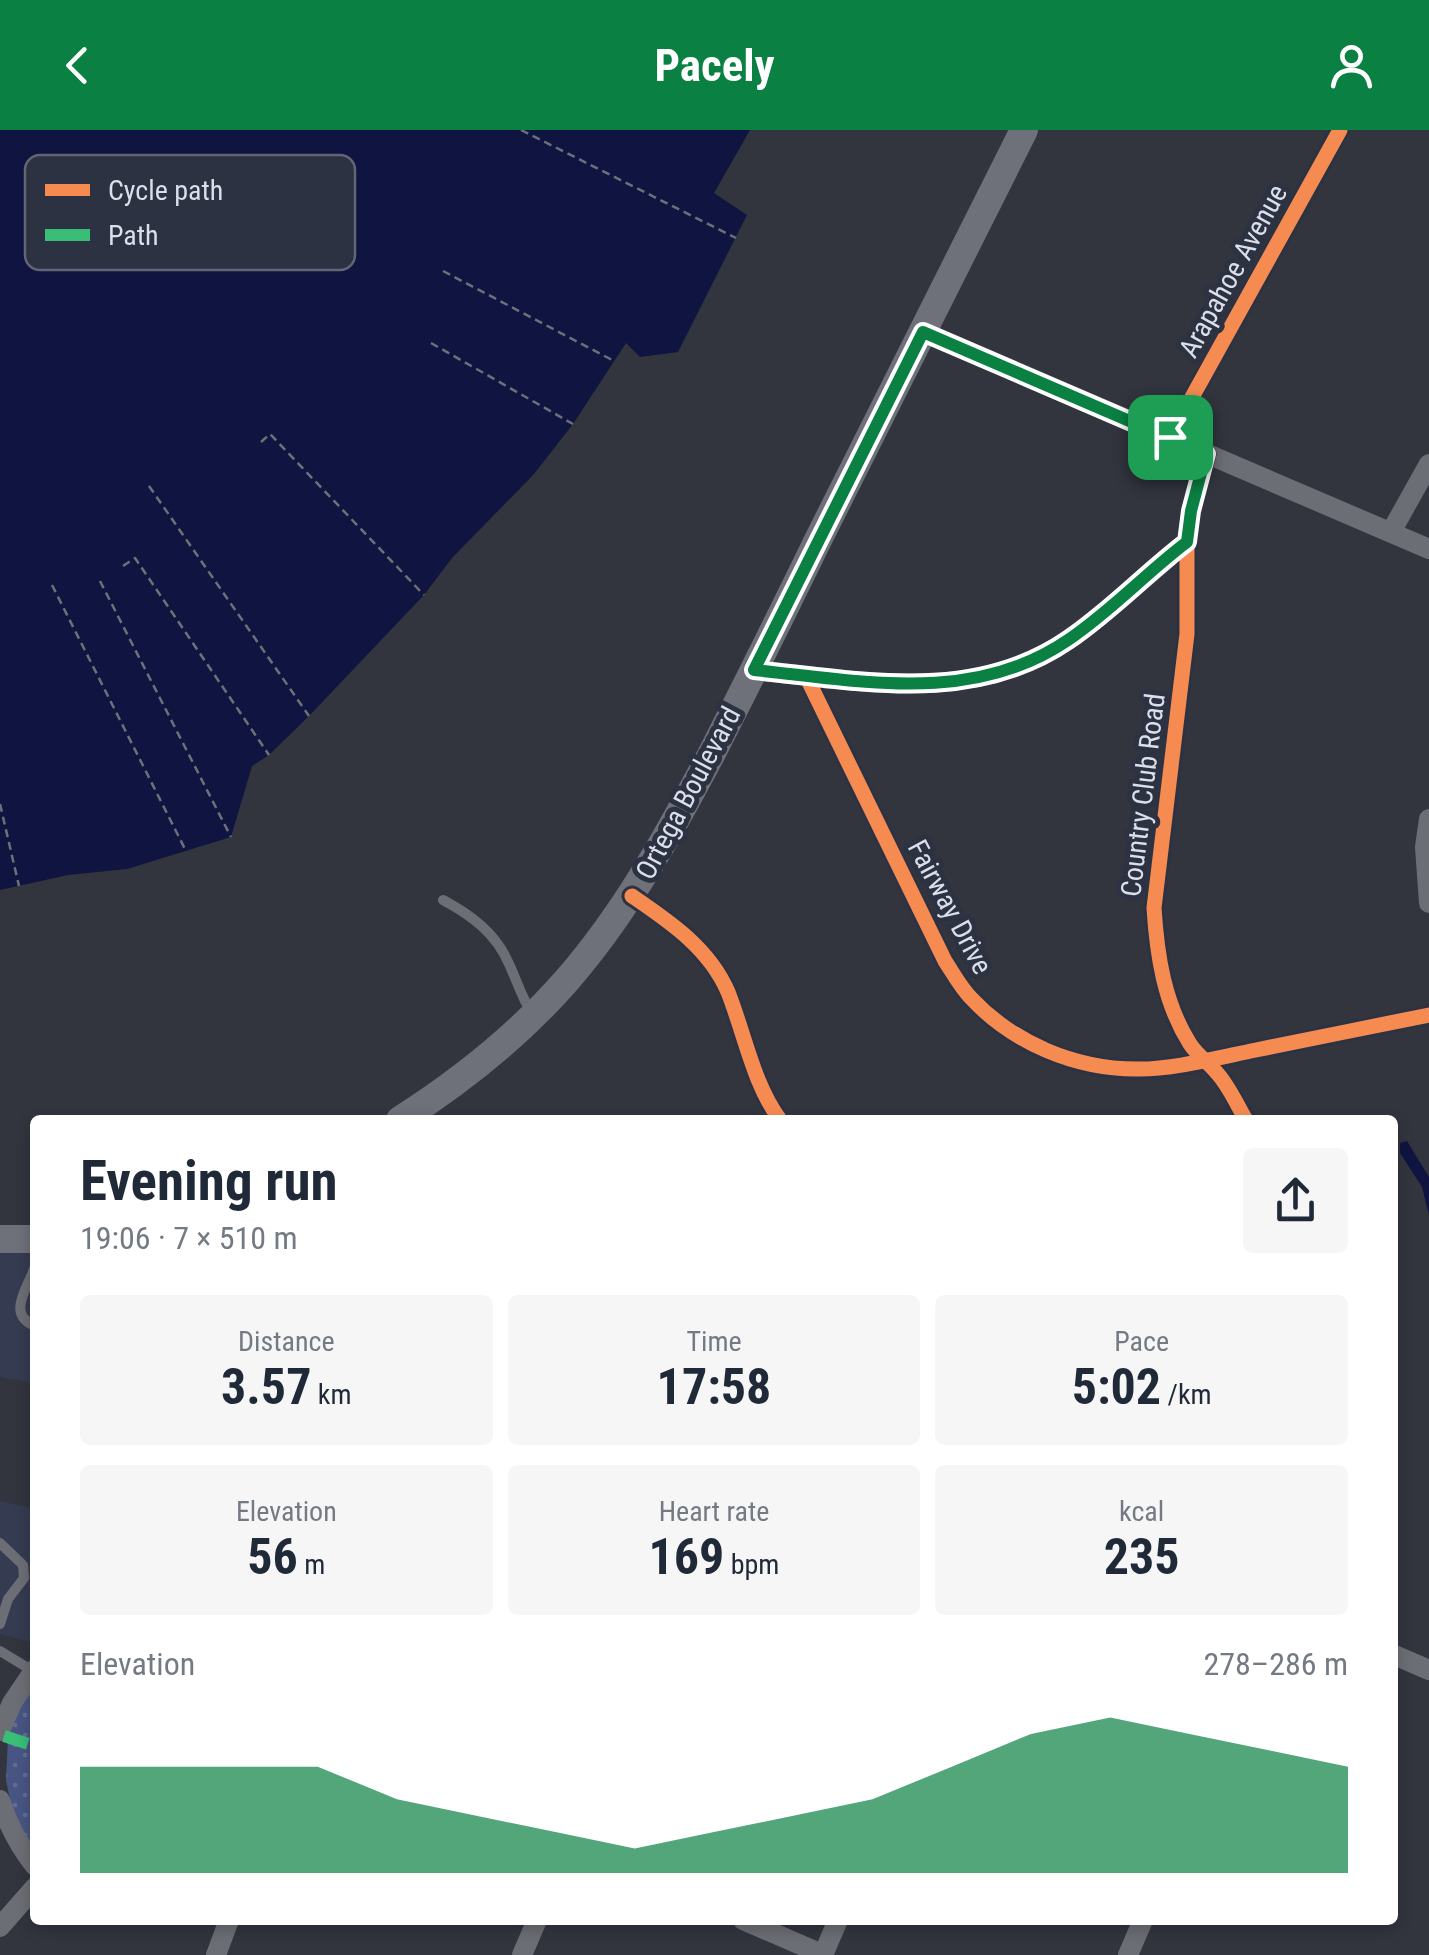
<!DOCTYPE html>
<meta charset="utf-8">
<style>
:root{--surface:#fff;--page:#f6f6f7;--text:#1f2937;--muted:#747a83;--accent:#0b8043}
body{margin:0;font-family:"Roboto Condensed",sans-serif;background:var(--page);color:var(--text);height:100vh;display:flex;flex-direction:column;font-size:38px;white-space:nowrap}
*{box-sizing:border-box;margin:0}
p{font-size:32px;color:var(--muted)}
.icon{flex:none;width:55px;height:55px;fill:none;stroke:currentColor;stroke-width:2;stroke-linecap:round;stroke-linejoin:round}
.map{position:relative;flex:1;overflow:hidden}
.side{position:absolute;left:30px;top:985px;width:1368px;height:810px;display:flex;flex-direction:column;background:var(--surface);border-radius:10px;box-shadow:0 5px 15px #0003}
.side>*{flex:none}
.pin{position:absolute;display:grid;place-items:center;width:85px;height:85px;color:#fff;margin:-42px;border-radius:20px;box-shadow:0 5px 15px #0006}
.round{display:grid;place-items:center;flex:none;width:105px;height:105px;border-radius:10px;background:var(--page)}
.head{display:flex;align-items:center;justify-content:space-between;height:170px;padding:0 50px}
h1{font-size:55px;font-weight:700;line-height:75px}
.metrics{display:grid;grid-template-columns:repeat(3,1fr);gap:15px;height:170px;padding:10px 50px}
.metrics div{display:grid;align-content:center;border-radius:10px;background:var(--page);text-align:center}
.metrics b{font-size:50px;font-weight:700}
.metrics small{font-size:28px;font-weight:400}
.metrics p{font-size:28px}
.chart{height:280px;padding:20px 50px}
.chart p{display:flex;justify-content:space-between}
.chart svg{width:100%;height:180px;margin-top:10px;fill:var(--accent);opacity:.7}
header{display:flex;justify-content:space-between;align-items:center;height:130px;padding:0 50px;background:var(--accent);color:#fff;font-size:45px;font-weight:700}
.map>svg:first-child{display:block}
</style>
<header><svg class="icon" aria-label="back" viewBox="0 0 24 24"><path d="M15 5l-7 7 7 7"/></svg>Pacely<svg class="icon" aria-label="person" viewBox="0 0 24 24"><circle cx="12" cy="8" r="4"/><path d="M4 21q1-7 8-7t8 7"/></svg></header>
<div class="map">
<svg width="1429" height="1825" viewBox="0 0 1429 1825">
<defs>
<pattern id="park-dots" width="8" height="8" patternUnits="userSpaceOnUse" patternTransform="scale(2.5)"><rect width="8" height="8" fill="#485583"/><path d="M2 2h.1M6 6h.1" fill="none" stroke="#626d95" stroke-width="1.8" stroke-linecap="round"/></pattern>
</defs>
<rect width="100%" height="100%" fill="#32353e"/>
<g fill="#353b50">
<path d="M35 1121V1253L0 1247V1122Z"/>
<path d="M0 1371 35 1379V1513L0 1504Z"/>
</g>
<path fill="url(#park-dots)" d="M35 1549V1723L14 1690 6 1650 8 1610 16 1582Z"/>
<g fill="#0f1440">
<path d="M0 0H750L714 63 747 85 678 222 640 227 626 213 573 294 534 344 452 428 424 465 309 586 269 625 252 636 231 707 127 739 68 745 0 760Z"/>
<path d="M1407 1011 1429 1047V1085L1422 1057 1400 1023V1013Z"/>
</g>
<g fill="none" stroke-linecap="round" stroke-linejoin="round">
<g stroke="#6e7077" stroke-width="2.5" stroke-dasharray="8 5" stroke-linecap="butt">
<path d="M521 0 736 108"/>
<path d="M443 141 614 231"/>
<path d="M431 213 573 294"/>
<path d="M261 312 270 304 424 465"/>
<path d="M149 356 309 586"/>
<path d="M123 436 135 428 269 625"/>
<path d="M100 451 231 707"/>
<path d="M52 455 186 721"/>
<path d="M0 674 19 756"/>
</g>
<g stroke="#6c6e75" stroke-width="10">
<path d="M443 770C471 785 496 803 509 834 517 851 522 868 532 884"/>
<path d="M35 1136C29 1157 5 1184 35 1196"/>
<path d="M0 1413 23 1435 24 1448 8 1469 0 1494"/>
<path d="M0 1521 33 1541"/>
</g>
<g stroke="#6c6e75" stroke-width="20">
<path d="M923 202 1429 419"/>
<path d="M1170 307 1340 0"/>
<path d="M1206 324 1191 381 1187 412V504L1154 778C1157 825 1164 873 1190 914 1197 925 1209 933 1217 943 1229 956 1237 975 1246 990"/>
<path d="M1391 402 1429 334"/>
<path d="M754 540C860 551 974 575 1068 510 1111 481 1146 444 1187 412"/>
<path d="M806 546 945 831C953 843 961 858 971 868 1013 913 1075 939 1136 939 1171 940 1221 927 1256 920 1314 908 1371 897 1429 885"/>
<path d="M1429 689 1425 717 1429 773"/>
<path d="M632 766C670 792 709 818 728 862 745 905 753 953 780 990"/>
<path d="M1392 1524 1429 1540"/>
<path d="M0 1601 12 1573 35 1539"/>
<path d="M0 1670C8 1695 19 1716 35 1736"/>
<path d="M743 1790 824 1825"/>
<path d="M0 1797 35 1757"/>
<path d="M216 1825 229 1790"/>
<path d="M522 1825 537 1790"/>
<path d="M823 1825 838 1790"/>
<path d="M1128 1825 1143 1790"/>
</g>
<g stroke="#6e717a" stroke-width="28">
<path d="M400 990C461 951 519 905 567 850 627 781 670 702 713 621 748 552 783 482 817 412 886 274 955 137 1024 0"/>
<path d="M0 1109H35"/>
</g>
<path stroke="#3abd76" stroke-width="12" stroke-dasharray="25 12" stroke-linecap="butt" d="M4 1606 35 1616"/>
<defs>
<g id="cycleway">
<path d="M1170 307 1340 0"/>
<path d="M1206 324 1191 381 1187 412V504L1154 778C1157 825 1164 873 1190 914 1197 925 1209 933 1217 943 1229 956 1237 975 1246 990"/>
<path d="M806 546 945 831C953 843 961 858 971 868 1013 913 1075 939 1136 939 1171 940 1221 927 1256 920 1314 908 1371 897 1429 885"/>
<path d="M632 766C670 792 709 818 728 862 745 905 753 953 780 990"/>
</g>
</defs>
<use href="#cycleway" stroke="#2d3243" stroke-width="21"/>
<use href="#cycleway" stroke="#f68b52" stroke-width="15"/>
</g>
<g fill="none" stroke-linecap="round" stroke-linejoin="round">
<defs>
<path id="route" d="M923 202 1206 324 1191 381 1187 412C1146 443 1111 481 1068 510 973 575 861 551 754 540Z"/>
</defs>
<use href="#route" stroke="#fff" stroke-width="20"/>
<use href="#route" stroke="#0b8043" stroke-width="12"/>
</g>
<g text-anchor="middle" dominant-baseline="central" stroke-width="10" stroke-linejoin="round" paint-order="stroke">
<g font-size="28" fill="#dbdfea" stroke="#2d3243">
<text transform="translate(1233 141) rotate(-61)">Arapahoe Avenue</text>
<text transform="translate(688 663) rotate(-62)">Ortega Boulevard</text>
<text transform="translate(1143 665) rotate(-83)">Country Club Road</text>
<text transform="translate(950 777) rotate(62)">Fairway Drive</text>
</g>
</g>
<rect x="25" y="25" width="330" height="115" rx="15" fill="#2d3243" stroke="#616675" stroke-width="2.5"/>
<rect x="45" y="54" width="45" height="12" fill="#f68b52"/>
<rect x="45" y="99" width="45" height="12" fill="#3abd76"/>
<g font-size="28" fill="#dbdfea">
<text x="108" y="70">Cycle path</text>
<text x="108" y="115">Path</text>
</g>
</svg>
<div class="pin" style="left:1170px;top:307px;background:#1e9e55"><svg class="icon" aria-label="arrive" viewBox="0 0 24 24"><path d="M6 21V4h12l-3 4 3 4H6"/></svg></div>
<section class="side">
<div class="head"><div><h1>Evening run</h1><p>19:06 · 7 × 510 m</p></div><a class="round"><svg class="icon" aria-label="share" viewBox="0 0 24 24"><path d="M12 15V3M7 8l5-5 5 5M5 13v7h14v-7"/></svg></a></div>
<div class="metrics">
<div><p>Distance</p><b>3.57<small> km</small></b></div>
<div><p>Time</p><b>17:58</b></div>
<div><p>Pace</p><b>5:02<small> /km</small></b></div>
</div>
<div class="metrics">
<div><p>Elevation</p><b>56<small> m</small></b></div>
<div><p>Heart rate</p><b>169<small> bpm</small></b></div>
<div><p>kcal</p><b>235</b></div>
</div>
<div class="chart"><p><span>Elevation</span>278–286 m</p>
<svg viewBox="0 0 160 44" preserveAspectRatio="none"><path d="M0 44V18L10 18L20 18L30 18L40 26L50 30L60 34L70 38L80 34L90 30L100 26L110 18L120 10L130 6L140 10L150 14L160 18V44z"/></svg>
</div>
</section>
</div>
